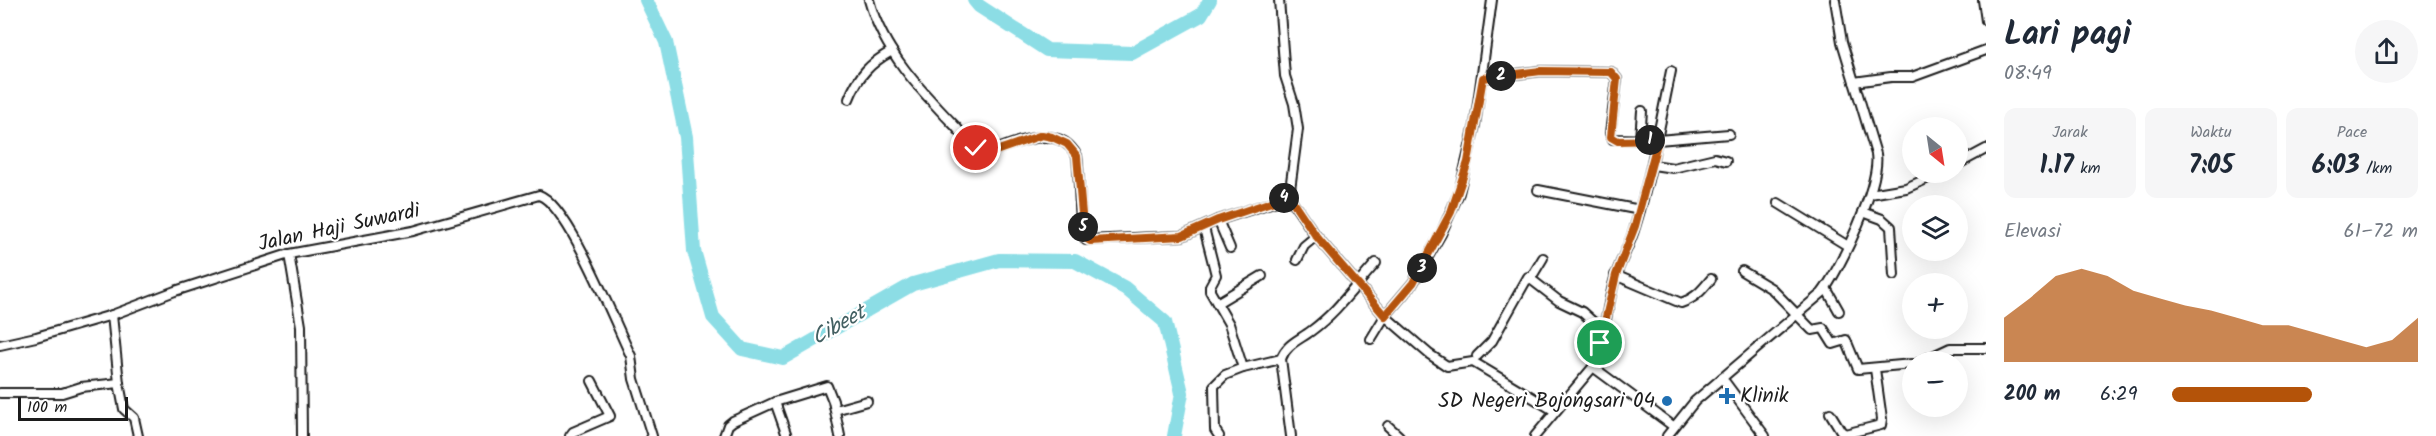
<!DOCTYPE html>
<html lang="id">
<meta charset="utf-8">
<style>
:root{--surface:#fff;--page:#f6f6f7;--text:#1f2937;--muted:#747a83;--accent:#b45309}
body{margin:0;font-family:Kalam,sans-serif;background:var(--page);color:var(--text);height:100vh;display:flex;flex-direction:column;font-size:22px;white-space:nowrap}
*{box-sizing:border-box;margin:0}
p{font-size:20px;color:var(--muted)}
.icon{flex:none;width:33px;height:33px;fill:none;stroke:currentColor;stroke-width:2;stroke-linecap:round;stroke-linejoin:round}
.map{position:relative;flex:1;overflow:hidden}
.panel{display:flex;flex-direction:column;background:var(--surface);width:450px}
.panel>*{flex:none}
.needle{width:39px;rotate:150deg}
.controls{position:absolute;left:1902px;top:117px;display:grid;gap:12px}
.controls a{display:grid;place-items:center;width:66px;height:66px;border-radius:50%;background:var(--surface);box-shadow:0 6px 24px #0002;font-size:30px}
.scale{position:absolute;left:18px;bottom:15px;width:110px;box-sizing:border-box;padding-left:6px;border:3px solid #1c1c1c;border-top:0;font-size:16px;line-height:21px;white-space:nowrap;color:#1c1c1c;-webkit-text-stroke:4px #fff;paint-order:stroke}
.pin{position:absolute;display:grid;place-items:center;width:51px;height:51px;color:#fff;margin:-26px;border:3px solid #fff;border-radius:50%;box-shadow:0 2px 6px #0007}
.km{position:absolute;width:30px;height:30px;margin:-15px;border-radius:50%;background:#222;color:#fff;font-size:16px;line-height:30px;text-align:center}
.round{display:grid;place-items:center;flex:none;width:63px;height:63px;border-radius:32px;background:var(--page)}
.headline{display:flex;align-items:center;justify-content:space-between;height:102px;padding:0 18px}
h1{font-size:33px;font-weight:800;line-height:45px}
.figures{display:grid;grid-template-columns:repeat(3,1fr);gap:9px;height:102px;padding:6px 18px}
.figures div{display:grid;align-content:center;border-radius:12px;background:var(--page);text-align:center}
.figures b{font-size:26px;font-weight:800}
.figures small{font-size:16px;font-weight:400}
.figures p{font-size:16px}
.chart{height:168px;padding:12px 18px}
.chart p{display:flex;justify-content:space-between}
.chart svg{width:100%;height:108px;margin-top:6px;fill:var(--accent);opacity:.7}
ul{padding:0 18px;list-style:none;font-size:20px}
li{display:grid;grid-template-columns:96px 72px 1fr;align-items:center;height:45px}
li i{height:15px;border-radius:8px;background:var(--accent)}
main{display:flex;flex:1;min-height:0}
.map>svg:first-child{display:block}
</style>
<main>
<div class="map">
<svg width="1986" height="436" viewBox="0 0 1986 436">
<rect width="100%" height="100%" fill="#fff"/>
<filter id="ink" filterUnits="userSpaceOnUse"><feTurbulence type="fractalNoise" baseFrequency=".0167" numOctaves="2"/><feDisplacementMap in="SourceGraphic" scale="12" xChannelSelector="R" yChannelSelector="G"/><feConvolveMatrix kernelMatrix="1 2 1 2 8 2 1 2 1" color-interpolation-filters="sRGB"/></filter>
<g filter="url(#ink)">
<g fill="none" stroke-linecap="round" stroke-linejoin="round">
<g stroke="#8cdde5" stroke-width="14">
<path d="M646 0 666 42 686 137 694 251 713 317 742 349 783 358 913 284 999 260 1075 261 1125 288 1165 322 1182 393 1174 436"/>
<path d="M974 0 979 6 1047 50 1132 53 1201 15 1210 0"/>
</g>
<defs>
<g id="minor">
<path d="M869 0C883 51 920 90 956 127 963 135 972 148 983 152 989 154 994 151 1000 148 1027 139 1060 125 1077 156 1080 176 1078 226 1086 240L1182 236 1218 220 1289 197"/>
<path d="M1279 0 1285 76 1294 104 1298 129 1289 197 1316 236 1385 316 1429 354 1447 366 1473 362 1555 411"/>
<path d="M1983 0 1986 21"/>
<path d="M1483 78 1541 71 1611 72 1617 79 1610 133 1613 139 1658 140 1729 134"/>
<path d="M1854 82 1891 77H1912L1986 50"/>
<path d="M849 99C858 76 870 63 892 51"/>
<path d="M1640 139 1642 111"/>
<path d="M1958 164 1986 149"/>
<path d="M1653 165 1673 168 1715 158 1726 161"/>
<path d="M1538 190 1640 210"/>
<path d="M1870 194 1906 188 1942 172"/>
<path d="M1778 203 1848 246"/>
<path d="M1863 212 1882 219 1891 227 1894 275"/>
<path d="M1218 220 1230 248"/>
<path d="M1204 228 1216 275 1210 286V291L1229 324 1243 368 1225 375 1214 386 1215 430 1219 436"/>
<path d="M289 254 301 326 302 436"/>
<path d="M1297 260 1304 246 1316 236"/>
<path d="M1742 271 1772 289 1812 330 1823 328 1833 344 1846 340 1858 369 1912 364"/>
<path d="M1615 275 1681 303C1696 298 1702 290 1711 279"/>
<path d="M1531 278 1543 258"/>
<path d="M1826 288 1839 311"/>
<path d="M1217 303 1262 276"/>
<path d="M112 315 119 383 124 409 134 418 138 436"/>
<path d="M1371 339 1385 316 1413 283 1441 234 1459 193 1475 125 1492 0"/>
<path d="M0 345 36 337 112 315 175 291 289 254 413 231 539 195C569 205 615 324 631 356L634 379 652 436"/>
<path d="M1477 356 1492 341 1528 277 1559 301 1582 312 1602 330"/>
<path d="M1920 362 1950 348H1986"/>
<path d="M1593 367C1604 341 1607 306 1615 278 1620 261 1630 245 1635 227 1651 176 1660 124 1671 71"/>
<path d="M1243 368 1281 359"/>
<path d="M1722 378 1765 436"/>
<path d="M0 393H62L81 387 119 383"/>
<path d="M775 402 787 436"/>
<path d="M835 410 867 401"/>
<path d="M1830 413 1841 431 1845 434 1881 425 1882 419 1875 369"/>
<path d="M1388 426 1399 436"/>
<path d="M570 436 573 432 610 416 592 381"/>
<path d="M724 436 728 425 733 421 775 402 827 386 833 401 840 436"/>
<path d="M1291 436 1281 359C1286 344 1299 340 1311 331 1337 312 1354 287 1376 263"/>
<path d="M1535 436 1593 367 1673 426"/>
<path d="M1667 436 1695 401 1822 293C1840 270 1881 183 1876 154L1842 42 1835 0"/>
</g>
</defs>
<use href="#minor" stroke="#1c1c1c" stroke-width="12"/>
<use href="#minor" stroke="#fff" stroke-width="8"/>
</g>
</g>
<g fill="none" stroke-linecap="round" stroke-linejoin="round" filter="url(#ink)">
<defs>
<path id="route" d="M976 148 990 153 1042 135 1052 137 1067 144 1077 156 1084 237 1090 241 1182 236 1218 220 1289 196 1316 236 1385 316 1413 283 1451 212 1468 162 1483 78 1541 71 1611 72 1617 79 1611 137 1618 141 1658 140 1635 226 1616 275 1600 343"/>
</defs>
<use href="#route" stroke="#fff" stroke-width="12"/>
<use href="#route" stroke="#b45309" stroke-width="8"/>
</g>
<g fill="#1f6fb2" stroke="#fff" stroke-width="2">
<path d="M1724 387h6v6h6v6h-6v6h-6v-6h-6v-6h6z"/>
<circle cx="1667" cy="401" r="6"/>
</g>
<g text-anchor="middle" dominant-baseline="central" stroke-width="4.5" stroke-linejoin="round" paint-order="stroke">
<g font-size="21" fill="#1c1c1c" stroke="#fff">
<text transform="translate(339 228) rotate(-12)">Jalan Haji Suwardi</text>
</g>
<g font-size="21" fill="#1c1c1c" stroke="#fff" text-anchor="start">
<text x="1740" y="396">Klinik</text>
<text x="1655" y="401" text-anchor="end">SD Negeri Bojongsari 04</text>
</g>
<g font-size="22" font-style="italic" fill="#436062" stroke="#fff">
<text transform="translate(839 326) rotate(-30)">Cibeet</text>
</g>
</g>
</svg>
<div class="controls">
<a><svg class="needle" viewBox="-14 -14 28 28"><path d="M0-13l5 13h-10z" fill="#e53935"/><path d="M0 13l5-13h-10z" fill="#747a83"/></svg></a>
<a><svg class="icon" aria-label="layers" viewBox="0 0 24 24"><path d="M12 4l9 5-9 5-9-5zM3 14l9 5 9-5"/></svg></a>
<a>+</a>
<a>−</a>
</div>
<div class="scale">100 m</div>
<div class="pin" style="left:1600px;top:343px;background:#1e9e55"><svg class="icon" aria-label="arrive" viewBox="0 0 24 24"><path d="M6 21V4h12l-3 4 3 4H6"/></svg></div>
<div class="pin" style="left:976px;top:148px;background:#d93025"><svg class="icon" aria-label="check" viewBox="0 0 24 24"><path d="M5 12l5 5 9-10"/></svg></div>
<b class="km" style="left:1650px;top:140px">1</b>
<b class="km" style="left:1501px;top:76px">2</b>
<b class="km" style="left:1422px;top:268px">3</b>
<b class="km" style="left:1284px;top:198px">4</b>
<b class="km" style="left:1083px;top:227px">5</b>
</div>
<section class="panel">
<div class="headline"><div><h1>Lari pagi</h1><p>08:49</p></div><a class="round"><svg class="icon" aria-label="share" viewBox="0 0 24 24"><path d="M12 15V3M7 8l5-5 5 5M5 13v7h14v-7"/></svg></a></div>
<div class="figures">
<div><p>Jarak</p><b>1.17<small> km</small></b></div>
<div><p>Waktu</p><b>7:05</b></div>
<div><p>Pace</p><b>6:03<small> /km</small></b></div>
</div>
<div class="chart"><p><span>Elevasi</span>61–72 m</p>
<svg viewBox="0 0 160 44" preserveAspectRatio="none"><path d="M0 44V26L10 18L20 9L30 6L40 9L50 15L60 18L70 21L80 23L90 26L100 29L110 29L120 32L130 35L140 38L150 35L160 26V44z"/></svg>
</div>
<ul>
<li><b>200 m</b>6:29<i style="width:57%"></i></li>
</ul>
</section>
</main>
